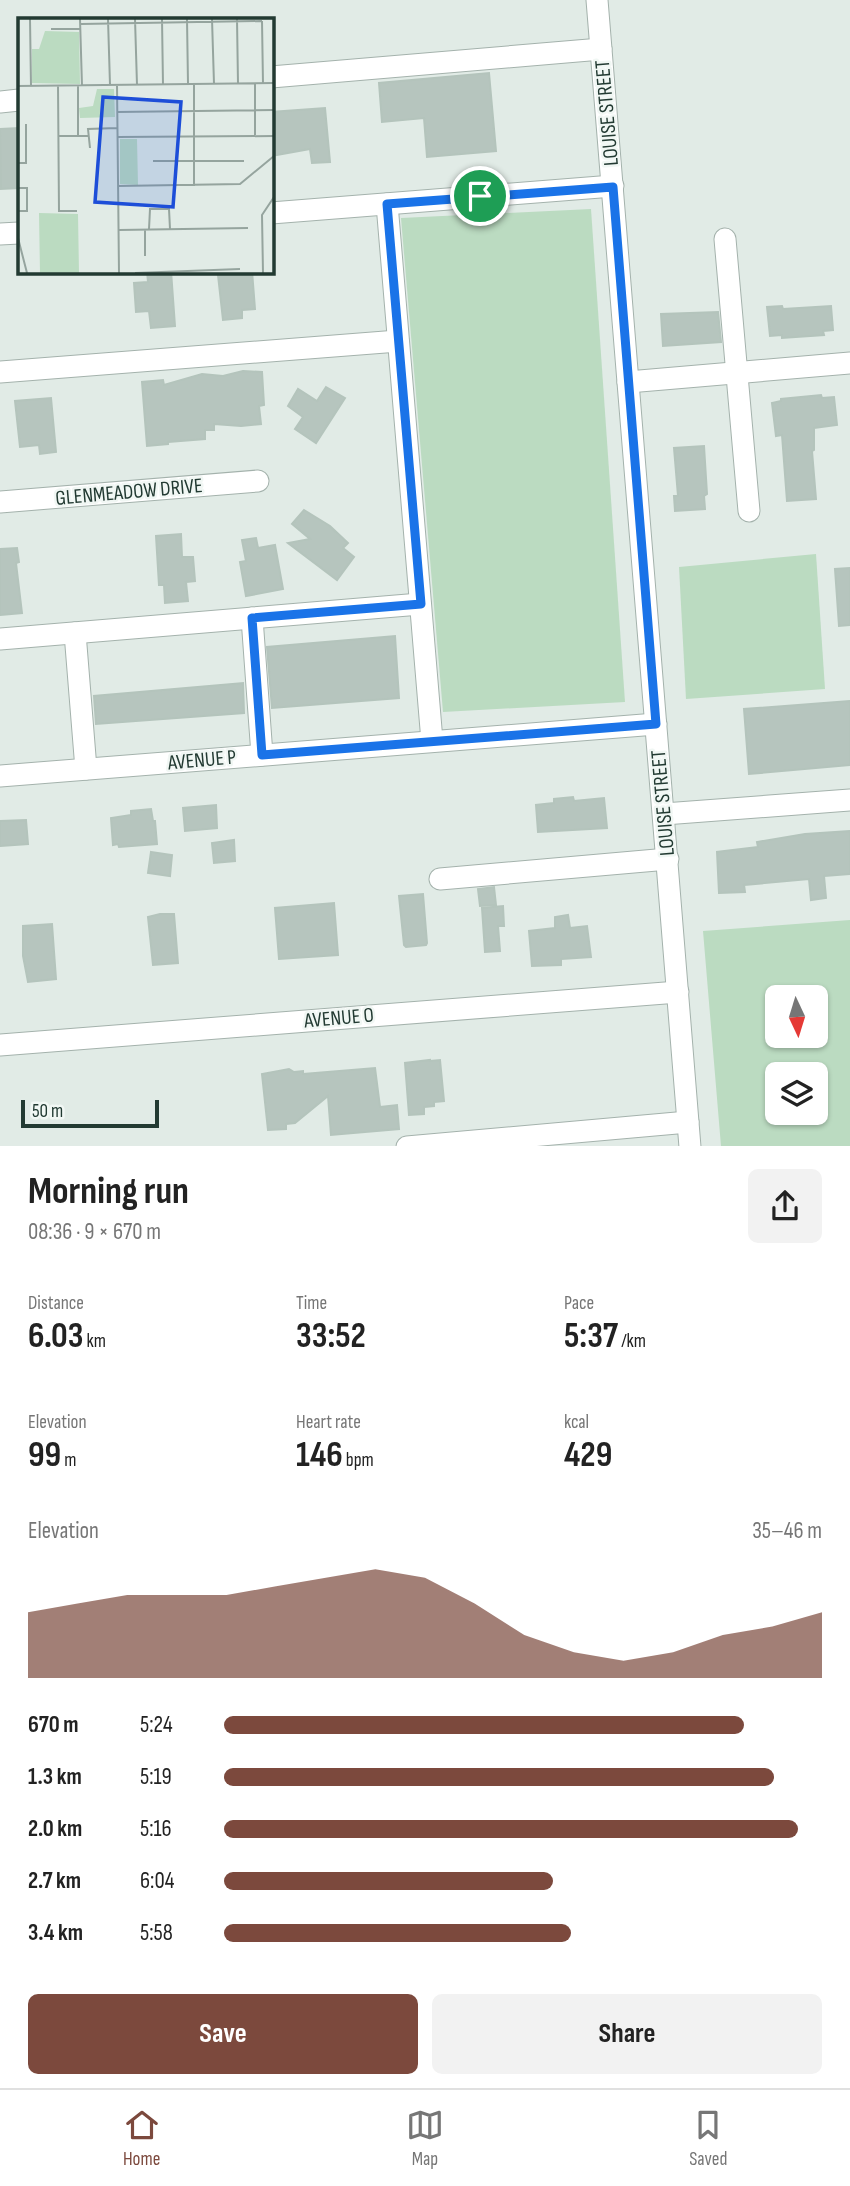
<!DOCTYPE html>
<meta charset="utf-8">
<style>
:root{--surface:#fff;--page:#f2f2f2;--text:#222;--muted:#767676;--line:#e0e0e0;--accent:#7c493d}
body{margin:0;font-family:"Sofia Sans Condensed",sans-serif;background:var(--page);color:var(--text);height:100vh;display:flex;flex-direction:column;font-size:26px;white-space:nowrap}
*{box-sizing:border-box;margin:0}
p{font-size:23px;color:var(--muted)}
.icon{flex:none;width:38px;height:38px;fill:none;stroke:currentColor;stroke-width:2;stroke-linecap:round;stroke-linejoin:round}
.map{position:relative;height:1146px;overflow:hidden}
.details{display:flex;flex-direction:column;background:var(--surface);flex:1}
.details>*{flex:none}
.needle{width:46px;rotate:176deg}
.fabs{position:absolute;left:765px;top:985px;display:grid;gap:14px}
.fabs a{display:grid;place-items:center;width:63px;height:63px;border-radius:10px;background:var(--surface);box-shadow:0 2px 5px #0004;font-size:35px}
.scale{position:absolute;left:21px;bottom:18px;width:138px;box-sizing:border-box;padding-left:7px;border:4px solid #223a32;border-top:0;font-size:19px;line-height:24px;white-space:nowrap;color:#223a32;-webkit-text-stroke:5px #f1f7f4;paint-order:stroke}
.pin{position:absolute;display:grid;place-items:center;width:60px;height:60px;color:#fff;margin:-30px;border:4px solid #fff;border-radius:50%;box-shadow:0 2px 7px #0007}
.round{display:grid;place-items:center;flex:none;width:74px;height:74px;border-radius:10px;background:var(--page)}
.headline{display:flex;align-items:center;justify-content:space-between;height:119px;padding:0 28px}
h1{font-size:38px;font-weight:700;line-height:52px}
.stats{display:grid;grid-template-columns:repeat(3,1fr);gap:10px;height:119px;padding:7px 28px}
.stats div{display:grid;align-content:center}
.stats b{font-size:35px;font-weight:700}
.stats small{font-size:19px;font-weight:400}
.stats p{font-size:19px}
.chart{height:196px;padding:14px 28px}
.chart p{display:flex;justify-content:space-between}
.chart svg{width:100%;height:126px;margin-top:7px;fill:var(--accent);opacity:.7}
.action{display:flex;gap:14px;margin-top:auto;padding:14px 28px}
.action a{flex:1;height:80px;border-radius:10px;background:var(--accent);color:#fff;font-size:28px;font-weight:700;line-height:80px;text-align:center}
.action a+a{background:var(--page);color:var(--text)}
ul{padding:0 28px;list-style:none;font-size:23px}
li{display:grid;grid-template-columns:112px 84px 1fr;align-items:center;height:52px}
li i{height:18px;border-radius:9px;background:var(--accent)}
.tab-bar{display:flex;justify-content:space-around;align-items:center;height:98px;border-top:2px solid var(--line);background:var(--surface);font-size:19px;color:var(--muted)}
.tab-bar a{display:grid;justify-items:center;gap:4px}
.tab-bar .selected{color:var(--accent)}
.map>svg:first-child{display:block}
</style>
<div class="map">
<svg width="850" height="1147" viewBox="0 0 850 1147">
<rect width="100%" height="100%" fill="#e1ebe6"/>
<g fill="#bbdbc1" fill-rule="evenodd">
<path d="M591 209 625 702 443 712 401 218Z"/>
<path d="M816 554 825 689 686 699 679 567Z"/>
<path d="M850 920V1146H721L703 931ZM777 998H816V1036H777ZM816 1074V1113H777V1074Z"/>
</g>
<g fill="#b6c5be" stroke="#b4c4bc" stroke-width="2">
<path d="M489 73 496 151 427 157 424 118 382 122 379 83Z"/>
<path d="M325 108 330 162 312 163 310 149 271 156V112Z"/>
<path d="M19 128V188L1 189 0 129Z"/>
<path d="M147 271H171L175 326 151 328 149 311 136 312 134 283 148 282Z"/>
<path d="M228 271H252L255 309 242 310V318L223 320 218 275 228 273Z"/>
<path d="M782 306 783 309 831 306 833 330 823 331 824 335 782 338V335L770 336 767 307Z"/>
<path d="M718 312 721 342 663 346 661 314Z"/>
<path d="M243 371 262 372 264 405 259 406 261 424 241 426 214 424V430H205V439L168 442V444L147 446 142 382 163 380 164 385 202 374 223 376Z"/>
<path d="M326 387 345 398 316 443 295 429 303 417 288 406 298 389 317 401Z"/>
<path d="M821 395 822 398 834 397 837 425 814 428V450L812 451 816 499 787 501 782 435 776 436 772 403 781 401V399Z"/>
<path d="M51 398 56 452 40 454 39 445 20 447 15 401Z"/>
<path d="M704 446 707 494 704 496 705 509 675 511 674 496H678L674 448Z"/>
<path d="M304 510 330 526 348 543 343 548 354 557 337 580 288 543 310 539 292 524Z"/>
<path d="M181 534 182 557H193L195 581 186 582 188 601 165 603 164 585H159L156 536Z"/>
<path d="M256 538 258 548 275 545 283 589 246 596 240 562 246 561 242 540Z"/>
<path d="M17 548 19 562 16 563 22 613 0 615V549Z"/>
<path d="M850 568V625L839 626 835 569Z"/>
<path d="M395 636 399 698 272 708 267 647Z"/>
<path d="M243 683 244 713 96 724 94 696Z"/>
<path d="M850 701V765L749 774 744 709Z"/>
<path d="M573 797 574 801 604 798 607 828 538 832 536 805 554 803V799Z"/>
<path d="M216 805 217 828 185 831 183 808Z"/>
<path d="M151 809 153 821H155L157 844 119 847 118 844 113 845 111 818 131 815V811Z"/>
<path d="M26 820 28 844 0 846V821Z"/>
<path d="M850 831V874L824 876 826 898 811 900 809 879 744 885 745 892 719 893 717 852 758 847 757 842 805 834Z"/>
<path d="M234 840 235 861 214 863 212 843Z"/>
<path d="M151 852 172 855 170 876 148 873Z"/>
<path d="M494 887 496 905 480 906 478 889Z"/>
<path d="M423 894 427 943 426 945 406 947 404 945 399 896Z"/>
<path d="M334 903 338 955 279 959 275 908Z"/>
<path d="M503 906 504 926H498L500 951 485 952 482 908Z"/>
<path d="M160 914H174L178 963 153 965 148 917Z"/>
<path d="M568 915 570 928 587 926 591 957 561 959V965L532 966 529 931 555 928V917Z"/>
<path d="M52 924 56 979 28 982 23 956V926Z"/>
<path d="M430 1060V1061L440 1060 444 1101 434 1102V1106L424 1107V1114L409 1115 405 1063Z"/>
<path d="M375 1068 380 1107 397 1105 399 1129 331 1135 328 1096 295 1123 286 1124V1129L268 1130 262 1074 289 1069 294 1072 303 1071V1074Z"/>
</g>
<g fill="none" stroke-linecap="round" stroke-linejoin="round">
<defs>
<g id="minor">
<path d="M597 0 690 1147"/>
<path d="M271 77 601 49"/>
<path d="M0 102 19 100"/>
<path d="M387 204 432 741"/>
<path d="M271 213 613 186"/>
<path d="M0 234 19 233"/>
<path d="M725 239 749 511"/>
<path d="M0 372 398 341"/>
<path d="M628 382 850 363"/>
<path d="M0 502 258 481"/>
<path d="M252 618 262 755"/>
<path d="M75 633 86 769"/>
<path d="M0 639 420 604"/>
<path d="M0 776 656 724"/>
<path d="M664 814 850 800"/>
<path d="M440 879 668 859"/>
<path d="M0 1045 678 992"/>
<path d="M407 1147 688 1122"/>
</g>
</defs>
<use href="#minor" stroke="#a4b2ac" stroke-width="23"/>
<use href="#minor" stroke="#fff" stroke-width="21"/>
</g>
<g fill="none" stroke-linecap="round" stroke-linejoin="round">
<defs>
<path id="route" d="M613 187 656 724 262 755 252 618 421 604 387 204Z"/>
</defs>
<use href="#route" stroke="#fff" stroke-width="14"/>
<use href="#route" stroke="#1a73e8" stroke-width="9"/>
</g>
<g text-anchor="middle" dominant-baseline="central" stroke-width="5" stroke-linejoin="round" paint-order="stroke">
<g font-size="21" fill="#223a32" stroke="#f1f7f4">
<text transform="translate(607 113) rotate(-95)">LOUISE STREET</text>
<text transform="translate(129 492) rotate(-5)">GLENMEADOW DRIVE</text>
<text transform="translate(202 760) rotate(-5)">AVENUE P</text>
<text transform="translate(663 803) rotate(-95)">LOUISE STREET</text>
<text transform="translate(339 1018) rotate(-5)">AVENUE O</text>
</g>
</g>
<g transform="translate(18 18)">
<rect width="256" height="256" fill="#e1ebe6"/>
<path d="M27 13 61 14 62 66 14 65V31H21ZM79 71H96L97 99 62 100 61 90 75 88ZM102 121H119L120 167 102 166ZM21 195 60 196 61 255H22Z" fill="#bbdbc1"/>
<path fill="none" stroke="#95a49e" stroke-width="2" d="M12 1 13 68M62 1 64 68M90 1 92 67M117 1 119 67M144 1 145 67M169 1 170 66M194 1 196 66M219 1 220 66M244 3 245 66M63 6 244 3M33 11H63M176 66V168M237 66V117M99 67 101 255M0 68 256 65M40 68 41 193H59M60 68V118M99 94 256 92M40 118H70M100 119 256 118M72 130 70 111 99 110M135 143H226M0 145H8V106M100 168 222 166 256 138M0 170H9V193H0M131 211 132 191H151L152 211M101 212 230 210M127 212V238M0 220 9 255M117 255 222 251M245 255 244 197 256 179"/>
<path fill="#1d4ed8" fill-opacity="0.15" stroke="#1d4ed8" stroke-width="3.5" d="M85 79 163 84 155 189 77 184Z"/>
<rect width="256" height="256" fill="none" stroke="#223a32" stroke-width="3.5"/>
</g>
</svg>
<div class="fabs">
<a><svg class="needle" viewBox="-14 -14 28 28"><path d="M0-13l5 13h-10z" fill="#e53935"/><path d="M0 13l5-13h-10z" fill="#767676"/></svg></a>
<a><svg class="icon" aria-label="layers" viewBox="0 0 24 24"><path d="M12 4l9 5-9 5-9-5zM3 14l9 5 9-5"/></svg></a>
</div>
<div class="scale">50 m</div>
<div class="pin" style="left:480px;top:196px;background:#1e9e55"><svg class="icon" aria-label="arrive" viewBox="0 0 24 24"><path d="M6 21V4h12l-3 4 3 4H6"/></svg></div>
</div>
<section class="details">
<div class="headline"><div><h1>Morning run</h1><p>08:36 · 9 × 670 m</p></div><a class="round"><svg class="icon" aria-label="share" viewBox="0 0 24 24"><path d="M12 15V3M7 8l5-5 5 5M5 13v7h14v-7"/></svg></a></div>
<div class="stats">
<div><p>Distance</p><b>6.03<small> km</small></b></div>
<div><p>Time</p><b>33:52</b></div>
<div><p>Pace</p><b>5:37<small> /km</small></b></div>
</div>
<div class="stats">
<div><p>Elevation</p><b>99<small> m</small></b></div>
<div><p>Heart rate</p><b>146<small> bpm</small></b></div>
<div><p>kcal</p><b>429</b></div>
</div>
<div class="chart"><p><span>Elevation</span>35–46 m</p>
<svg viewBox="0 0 160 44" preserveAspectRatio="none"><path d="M0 44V21L10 18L20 15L30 15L40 15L50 12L60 9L70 6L80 9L90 18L100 29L110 35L120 38L130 35L140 29L150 26L160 21V44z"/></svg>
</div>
<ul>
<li><b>670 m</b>5:24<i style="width:87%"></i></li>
<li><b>1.3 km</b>5:19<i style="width:92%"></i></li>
<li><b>2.0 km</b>5:16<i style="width:96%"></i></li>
<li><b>2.7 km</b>6:04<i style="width:55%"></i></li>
<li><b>3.4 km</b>5:58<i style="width:58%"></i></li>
</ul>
<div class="action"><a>Save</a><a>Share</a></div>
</section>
<nav class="tab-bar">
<a class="selected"><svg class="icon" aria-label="home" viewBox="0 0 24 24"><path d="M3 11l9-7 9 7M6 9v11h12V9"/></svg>Home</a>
<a><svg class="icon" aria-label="map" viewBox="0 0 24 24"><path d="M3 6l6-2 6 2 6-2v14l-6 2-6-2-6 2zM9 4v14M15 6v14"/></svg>Map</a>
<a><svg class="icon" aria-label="saved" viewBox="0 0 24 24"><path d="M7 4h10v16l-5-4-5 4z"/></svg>Saved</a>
</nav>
